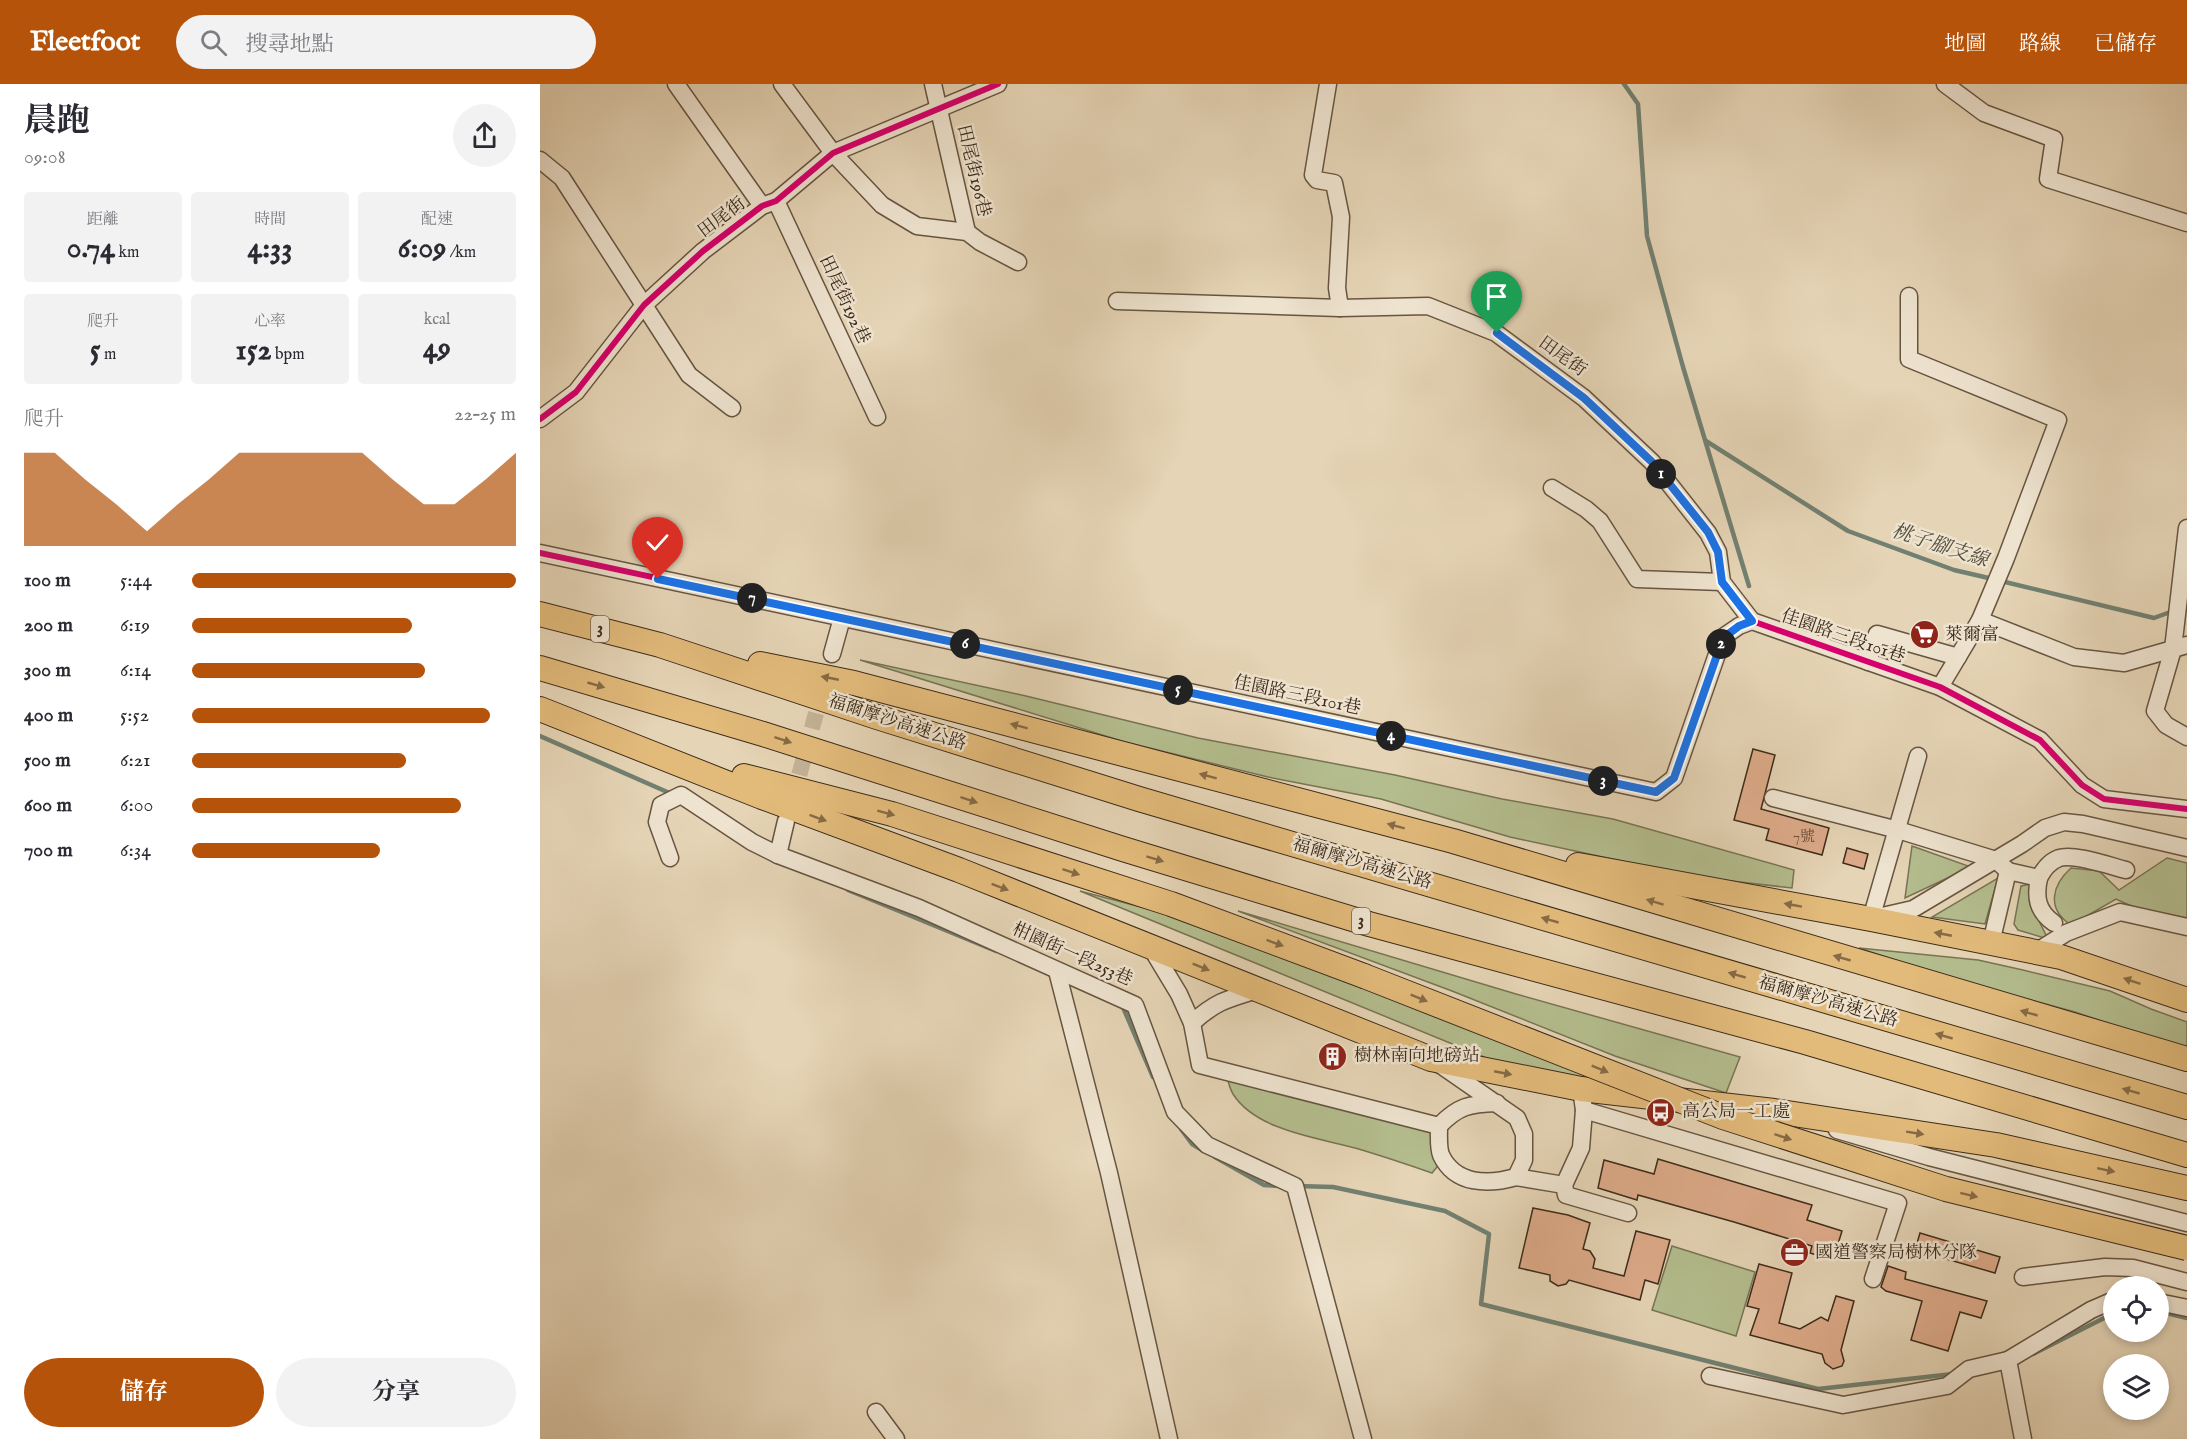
<!DOCTYPE html>
<html lang="zh-TW">
<meta charset="utf-8">
<style>
:root{--surface:#fff;--page:#f2f2f3;--text:#2b2b33;--muted:#7c7c81;--accent:#b45309}
body{margin:0;font-family:"IM FELL English","Noto Serif TC",serif;background:var(--page);color:var(--text);height:100vh;display:flex;flex-direction:column;font-size:22px;white-space:nowrap}
*{box-sizing:border-box;margin:0}
p{font-size:20px;color:var(--muted)}
.icon{flex:none;width:33px;height:33px;fill:none;stroke:currentColor;stroke-width:2;stroke-linecap:round;stroke-linejoin:round}
.map{position:relative;flex:1;overflow:hidden}
.side{display:flex;flex-direction:column;background:var(--surface);width:540px}
.side>*{flex:none}
.fabs{position:absolute;left:1563px;top:1192px;display:grid;gap:12px}
.fabs a{display:grid;place-items:center;width:66px;height:66px;border-radius:50%;background:var(--surface);box-shadow:0 3px 9px #0003;font-size:30px}
.pin{position:absolute;display:grid;place-items:center;width:51px;height:51px;color:#fff;margin:-62px -26px;border-radius:50% 50% 50% 0;rotate:-45deg;box-shadow:0 0 6px #0007}
.pin .icon{rotate:45deg}
.km{position:absolute;width:30px;height:30px;margin:-15px;border-radius:50%;background:#222;color:#fff;font-size:16px;line-height:30px;text-align:center}
.round{display:grid;place-items:center;flex:none;width:63px;height:63px;border-radius:32px;background:var(--page)}
.headline{display:flex;align-items:center;justify-content:space-between;height:102px;padding:0 24px}
h1{font-size:33px;font-weight:700;line-height:45px}
.metrics{display:grid;grid-template-columns:repeat(3,1fr);gap:9px;height:102px;padding:6px 24px}
.metrics div{display:grid;align-content:center;border-radius:6px;background:var(--page);text-align:center}
.metrics b{font-size:30px;font-weight:700}
.metrics small{font-size:16px;font-weight:400}
.metrics p{font-size:16px}
.chart{height:168px;padding:12px 24px}
.chart p{display:flex;justify-content:space-between}
.chart svg{width:100%;height:108px;margin-top:6px;fill:var(--accent);opacity:.7}
.button{display:flex;gap:12px;margin-top:auto;padding:12px 24px}
.button a{flex:1;height:69px;border-radius:36px;background:var(--accent);color:#fff;font-size:24px;font-weight:700;line-height:69px;text-align:center}
.button a+a{background:var(--page);color:var(--text)}
ul{padding:0 24px;list-style:none;font-size:20px}
li{display:grid;grid-template-columns:96px 72px 1fr;align-items:center;height:45px}
li i{height:15px;border-radius:8px;background:var(--accent)}
header{display:flex;align-items:center;gap:36px;box-sizing:border-box;height:84px;padding:0 30px;background:var(--accent);color:#fff}
header strong{font-size:28px}
nav{display:flex;gap:33px;margin-inline-start:auto;font-size:21px}
.search{width:420px;height:54px;background:var(--page);display:flex;align-items:center;gap:15px;box-sizing:border-box;padding:0 21px;border-radius:33px;color:var(--muted);font-size:22px}
main{display:flex;flex:1;min-height:0}
.map>svg:first-child{display:block}
</style>
<header>
<strong>Fleetfoot</strong>
<div class="search"><svg class="icon" aria-label="search" viewBox="0 0 24 24"><circle cx="10" cy="10" r="6"/><path d="M15 15l6 6"/></svg>搜尋地點</div>
<nav><a>地圖</a><a>路線</a><a>已儲存</a></nav>
</header>
<main>
<section class="side">
<div class="headline"><div><h1>晨跑</h1><p>09:08</p></div><a class="round"><svg class="icon" aria-label="share" viewBox="0 0 24 24"><path d="M12 15V3M7 8l5-5 5 5M5 13v7h14v-7"/></svg></a></div>
<div class="metrics">
<div><p>距離</p><b>0.74<small> km</small></b></div>
<div><p>時間</p><b>4:33</b></div>
<div><p>配速</p><b>6:09<small> /km</small></b></div>
</div>
<div class="metrics">
<div><p>爬升</p><b>5<small> m</small></b></div>
<div><p>心率</p><b>152<small> bpm</small></b></div>
<div><p>kcal</p><b>49</b></div>
</div>
<div class="chart"><p><span>爬升</span>22–25 m</p>
<svg viewBox="0 0 160 44" preserveAspectRatio="none"><path d="M0 44V6L10 6L20 17L30 27L40 38L50 27L60 17L70 6L80 6L90 6L100 6L110 6L120 17L130 27L140 27L150 17L160 6V44z"/></svg>
</div>
<ul>
<li><b>100 m</b>5:44<i style="width:100%"></i></li>
<li><b>200 m</b>6:19<i style="width:68%"></i></li>
<li><b>300 m</b>6:14<i style="width:72%"></i></li>
<li><b>400 m</b>5:52<i style="width:92%"></i></li>
<li><b>500 m</b>6:21<i style="width:66%"></i></li>
<li><b>600 m</b>6:00<i style="width:83%"></i></li>
<li><b>700 m</b>6:34<i style="width:58%"></i></li>
</ul>
<div class="button"><a>儲存</a><a>分享</a></div>
</section>
<div class="map">
<svg width="1647" height="1355" viewBox="0 0 1647 1355">
<rect width="100%" height="100%" fill="#e5d4b5"/>
<filter id="stains"><feTurbulence type="fractalNoise" baseFrequency=".00333" numOctaves="4"/><feColorMatrix values="0 0 0 0 .2 0 0 0 0 .09 0 0 0 0 .02 0 0 0 .5 -.17"/></filter>
<radialGradient id="worn" r=".72"><stop offset=".6" stop-color="#630" stop-opacity="0"/><stop offset="1" stop-color="#630" stop-opacity=".3"/></radialGradient>
<g fill="#b4bd8e" stroke="#787454" stroke-width="1.5">
<path d="M320 576 486 612 658 654 855 691 962 715 1073 735 1254 786 1252 804 1156 793 970 753 841 715 728 693 585 658Z"/>
<path d="M1372 762 1431 783 1365 814Z"/>
<path d="M1627 774 1647 779V834L1596 824 1576 815 1531 841C1506 825 1512 801 1531 784L1559 787 1579 806Z"/>
<path d="M1458 794 1445 840 1392 833Z"/>
<path d="M1491 800 1490 819 1508 855 1478 846 1474 840 1481 802Z"/>
<path d="M540 807 650 836 1059 995 1018 991 961 980Z"/>
<path d="M698 827 976 910 1200 973 1186 1009 1075 972 912 907Z"/>
<path d="M1319 864 1438 876 1483 886 1570 907 1611 925 1647 938V963L1591 947 1535 928 1397 890Z"/>
<path d="M687 992 892 1048 901 1078 892 1089C869 1081 845 1073 822 1066 782 1054 717 1048 693 1010 690 1005 688 997 687 992Z"/>
<path d="M1132 1162 1215 1188 1196 1252 1112 1226Z"/>
</g>
<g fill="none" stroke-linecap="round" stroke-linejoin="round">
<g stroke="#728071" stroke-width="4.5">
<path d="M1084 0 1098 20 1107 152 1143 283 1209 502"/>
<path d="M1166 357 1308 447 1414 486 1453 495"/>
<path d="M1461 497 1614 534 1633 527"/>
<path d="M0 652 134 711"/>
<path d="M308 806 456 867"/>
<path d="M582 921 613 993"/>
<path d="M641 1045 652 1060 662 1066"/>
<path d="M675 1073 724 1101 740 1102"/>
<path d="M757 1102 793 1103 905 1127 949 1150 941 1220 1278 1305 1413 1290"/>
<path d="M1618 1227 1647 1234"/>
<path d="M1493 1270 1574 1229"/>
</g>
</g>
<g fill="#ddaa89" stroke="#3d2b1a" stroke-width="1.5">
<path d="M1213 665 1235 671 1221 725 1289 744 1282 771 1226 756 1229 745 1194 736Z"/>
<path d="M1307 764 1328 770 1324 785 1303 779Z"/>
<path d="M787 961 805 968 799 983 781 976Z"/>
<path d="M1118 1075 1272 1121 1267 1136 1302 1147 1293 1176 1270 1169 1272 1162 1194 1138 1098 1111 1097 1116 1058 1104 1064 1076 1114 1090Z"/>
<path d="M993 1124 1028 1131 1050 1139 1043 1165 1050 1167 1055 1175 1053 1184 1084 1192 1096 1147 1130 1156 1118 1200 1105 1196 1100 1216 1029 1196 1026 1200 1018 1202 1010 1197V1191L979 1184Z"/>
<path d="M1380 1149 1460 1173 1455 1189 1375 1166Z"/>
<path d="M1219 1180 1252 1189 1239 1239 1260 1245 1281 1233 1288 1237 1296 1212 1314 1217 1301 1266 1304 1277 1302 1282 1293 1285 1285 1279 1282 1270 1210 1251 1219 1225 1207 1222Z"/>
<path d="M1348 1182 1366 1188 1365 1195 1447 1217 1441 1234 1420 1228 1408 1267 1371 1256 1382 1217 1346 1207 1341 1203Z"/>
</g>
<g fill="none" stroke-linecap="round" stroke-linejoin="round">
<path stroke="#c3b296" stroke-width="16" stroke-dasharray="16 8" stroke-linecap="butt" d="M253 714 292 570"/>
<defs>
<g id="minor">
<path d="M136 0 222 122"/>
<path d="M242 0 293 69 342 121 377 142 427 148 440 158 478 178"/>
<path d="M393 0 427 148"/>
<path d="M788 0 773 91 777 96 794 99 801 133 797 204 800 224 888 222 956 249 1044 314 1112 378 1168 449 1178 468 1182 498 1212 537"/>
<path d="M1405 0 1444 29 1514 55 1508 95 1647 139"/>
<path d="M0 76 22 94 149 291 192 324"/>
<path d="M236 117 337 333"/>
<path d="M1369 212V275L1518 336 1466 474 1440 536"/>
<path d="M577 217 800 224"/>
<path d="M0 335 36 308 104 221 163 167 222 122 236 117 293 69 458 0"/>
<path d="M1012 404 1046 425 1060 437 1097 495 1182 498"/>
<path d="M1647 444 1633 565 1615 627 1626 641 1647 653"/>
<path d="M0 469 1116 708 1134 694 1183 553 1199 542 1212 537 1400 603 1500 656 1542 701 1564 715 1647 725"/>
<path d="M292 570 302 534"/>
<path d="M1328 578 1337 550 1418 573"/>
<path d="M1400 603 1440 536 1534 573 1584 579 1647 561"/>
<path d="M1233 714 1358 746 1456 776 1468 787 1451 859"/>
<path d="M238 771 246 737"/>
<path d="M130 774 117 738 121 721 141 711 212 758 238 771 379 824 595 921 635 1028 667 1061 755 1102 823 1355"/>
<path d="M1468 787 1499 794C1495 813 1497 827 1514 839"/>
<path d="M1499 794C1504 785 1509 778 1519 774 1534 769 1570 782 1586 786"/>
<path d="M1338 833 1373 825 1482 760 1505 744 1524 738 1543 740 1647 764"/>
<path d="M1331 835 1378 672"/>
<path d="M610 862 639 910 652 939 660 981 899 1042C899 1051 898 1063 901 1071 915 1101 948 1101 976 1093L984 1076V1050L977 1034 899 980"/>
<path d="M1496 868 1526 849 1580 828 1647 843"/>
<path d="M517 887 569 1089 629 1355"/>
<path d="M652 939C675 918 687 915 717 906"/>
<path d="M1041 1005 1044 1026 1358 1119 1333 1195"/>
<path d="M899 1042C918 1022 929 1020 957 1019"/>
<path d="M1297 1046 1389 1073 1647 1139"/>
<path d="M976 1093 1024 1101 1026 1111 1088 1129"/>
<path d="M1024 1101 1041 1064 1044 1026"/>
<path d="M1483 1193 1565 1183 1593 1184 1647 1198"/>
<path d="M1618 1218 1647 1224"/>
<path d="M1468 1276 1551 1226 1574 1216"/>
<path d="M1170 1292 1303 1321 1407 1302 1429 1285 1468 1276 1483 1355"/>
<path d="M336 1328 356 1355"/>
</g>
<g id="highway">
<path d="M0 530 120 561 337 633 599 715 1647 1023"/>
<path d="M220 580 314 599 913 757 1647 975"/>
<path d="M0 584 223 650 583 765 829 840 1265 958 1647 1071"/>
<path d="M0 625 222 713 419 786 891 975 1041 1005 1234 1027 1456 1061 1647 1104"/>
<path d="M204 692 352 730 631 820 824 892"/>
<path d="M1038 781 1331 835 1521 873 1647 916"/>
</g>
</defs>
<use href="#minor" stroke="#675541" stroke-width="19"/>
<use href="#highway" stroke="#3d2b1a" stroke-width="26"/>
<use href="#minor" stroke="#eee3cf" stroke-width="16"/>
<use href="#highway" stroke="#e2ba7a" stroke-width="24"/>
<defs>
<path id="highway-bridge" d="M824 892 1183 1033 1406 1105 1647 1164"/>
</defs>
<use href="#highway-bridge" stroke="#3d2b1a" stroke-width="26" stroke-linecap="butt"/>
<use href="#highway-bridge" stroke="#e2ba7a" stroke-width="24"/>
<defs>
<g id="cycleway">
<path d="M0 335 36 308 104 221 163 167 222 122 236 117 293 69 458 0"/>
<path d="M0 469 1116 708 1134 694 1183 553 1199 542 1212 537 1400 603 1500 656 1542 701 1564 715 1647 725"/>
</g>
</defs>
<use href="#cycleway" stroke="#eee3cf" stroke-width="10"/>
<use href="#cycleway" stroke="#d6006c" stroke-width="6"/>
</g>
<defs><path id="oneway-solid" d="M-6-.8H1V-3.2L6.5 0L1 3.2V.8H-6Z" transform="scale(1.5)"/></defs>
<g fill="#876b45">
<use href="#oneway-solid" transform="translate(290 594) rotate(-169)"/>
<use href="#oneway-solid" transform="translate(56 601) rotate(16)"/>
<use href="#oneway-solid" transform="translate(479 642) rotate(-165)"/>
<use href="#oneway-solid" transform="translate(243 656) rotate(18)"/>
<use href="#oneway-solid" transform="translate(668 692) rotate(-165)"/>
<use href="#oneway-solid" transform="translate(429 716) rotate(18)"/>
<use href="#oneway-solid" transform="translate(346 729) rotate(15)"/>
<use href="#oneway-solid" transform="translate(278 734) rotate(20)"/>
<use href="#oneway-solid" transform="translate(856 742) rotate(-165)"/>
<use href="#oneway-solid" transform="translate(615 775) rotate(17)"/>
<use href="#oneway-solid" transform="translate(531 788) rotate(18)"/>
<use href="#oneway-solid" transform="translate(460 803) rotate(21)"/>
<use href="#oneway-solid" transform="translate(1115 818) rotate(-163)"/>
<use href="#oneway-solid" transform="translate(1253 821) rotate(-170)"/>
<use href="#oneway-solid" transform="translate(1010 836) rotate(-164)"/>
<use href="#oneway-solid" transform="translate(1403 850) rotate(-169)"/>
<use href="#oneway-solid" transform="translate(735 859) rotate(20)"/>
<use href="#oneway-solid" transform="translate(1302 874) rotate(-164)"/>
<use href="#oneway-solid" transform="translate(661 883) rotate(22)"/>
<use href="#oneway-solid" transform="translate(1197 891) rotate(-164)"/>
<use href="#oneway-solid" transform="translate(1592 897) rotate(-161)"/>
<use href="#oneway-solid" transform="translate(879 914) rotate(22)"/>
<use href="#oneway-solid" transform="translate(1489 929) rotate(-164)"/>
<use href="#oneway-solid" transform="translate(1404 952) rotate(-164)"/>
<use href="#oneway-solid" transform="translate(1060 985) rotate(22)"/>
<use href="#oneway-solid" transform="translate(963 989) rotate(11)"/>
<use href="#oneway-solid" transform="translate(1591 1007) rotate(-164)"/>
<use href="#oneway-solid" transform="translate(1375 1049) rotate(9)"/>
<use href="#oneway-solid" transform="translate(1243 1053) rotate(18)"/>
<use href="#oneway-solid" transform="translate(1566 1086) rotate(12)"/>
<use href="#oneway-solid" transform="translate(1429 1111) rotate(14)"/>
</g>
<g fill="none" stroke-linecap="round" stroke-linejoin="round">
<defs>
<path id="route" d="M118 495 1116 708 1134 694 1183 554 1199 542 1212 537 1182 498 1178 468 1168 448 1112 378 1044 314 957 249"/>
</defs>
<use href="#route" stroke="#fff" stroke-width="12"/>
<use href="#route" stroke="#1a73e8" stroke-width="8"/>
</g>
<defs>
<symbol id="supermarket-disc" viewBox="-11 -11 22 22"><circle r="9.5" fill="#8f2418" stroke="#eee3cf"/><path d="M-6-5.5h2.5l.6 2H6L4.5 2H-2.5L-4.4-4H-6ZM-1.5 3.2a1.3 1.3 0 1 0 .1 0ZM3 3.2a1.3 1.3 0 1 0 .1 0Z" fill="#fff"/></symbol>
<symbol id="building-disc" viewBox="-11 -11 22 22"><circle r="9.5" fill="#8f2418" stroke="#eee3cf"/><path d="M-4-6H4V6H1V3H-1V6H-4ZM-2.5-4.3h1.7v1.8h-1.7ZM.8-4.3h1.7v1.8H.8ZM-2.5-1h1.7V.8h-1.7ZM.8-1h1.7V.8H.8Z" fill="#fff"/></symbol>
<symbol id="bus-disc" viewBox="-11 -11 22 22"><circle r="9.5" fill="#8f2418" stroke="#eee3cf"/><path d="M-5-6H5V4H4V6H2V4H-2V6H-4V4H-5ZM-3.5-4V0h7V-4ZM-3.5 1.2v1.5H-2V1.2ZM2 1.2v1.5H3.5V1.2Z" fill="#fff"/></symbol>
<symbol id="office-disc" viewBox="-11 -11 22 22"><circle r="9.5" fill="#8f2418" stroke="#eee3cf"/><path d="M-6-3h4V-5.5h4V-3h4V5H-6ZM-1-4.5V-3h2v-1.5ZM-6 0V1H6V0Z" fill="#fff"/></symbol>
</defs>
<g fill-rule="evenodd">
<use href="#supermarket-disc" x="1368" y="534" width="33" height="33"/>
<use href="#building-disc" x="776" y="956" width="33" height="33"/>
<use href="#bus-disc" x="1104" y="1012" width="33" height="33"/>
<use href="#office-disc" x="1238" y="1152" width="33" height="33"/>
</g>
<g text-anchor="middle" dominant-baseline="central" stroke-width="5" stroke-linejoin="round" paint-order="stroke">
<g font-size="15" fill="#654b36">
<text x="1264" y="752">7號</text>
</g>
<g fill="#eee3cf" stroke="#726250" stroke-width="1.5">
<rect x="51" y="532" width="18" height="26" rx="4.5"/>
<rect x="812" y="824" width="18" height="26" rx="4.5"/>
</g>
<g font-size="16" font-weight="bold" fill="#3d2b1a">
<text x="60" y="545">3</text>
<text x="821" y="837">3</text>
</g>
<g font-size="18" fill="#3d2b1a" stroke="#eee3cf">
<text transform="translate(433 87) rotate(77)">田尾街196巷</text>
<text transform="translate(182 134) rotate(-37)">田尾街</text>
<text transform="translate(304 216) rotate(65)">田尾街192巷</text>
<text transform="translate(1022 273) rotate(36)">田尾街</text>
<text transform="translate(1303 553) rotate(19)">佳園路三段101巷</text>
<text transform="translate(757 612) rotate(12)">佳園路三段101巷</text>
<text transform="translate(357 639) rotate(18)">福爾摩沙高速公路</text>
<text transform="translate(822 780) rotate(16)">福爾摩沙高速公路</text>
<text transform="translate(532 871) rotate(24)">柑園街一段253巷</text>
<text transform="translate(1288 918) rotate(16)">福爾摩沙高速公路</text>
</g>
<g font-size="18" fill="#3d2b1a" stroke="#eee3cf" text-anchor="start">
<text x="1405" y="551">萊爾富</text>
<text x="814" y="972">樹林南向地磅站</text>
<text x="1142" y="1028">高公局一工處</text>
<text x="1275" y="1169">國道警察局樹林分隊</text>
</g>
<g font-size="20" font-style="italic" fill="#534e3e" stroke="#eee3cf">
<text transform="translate(1400 462) rotate(18)">桃子腳支線</text>
</g>
</g>
<rect width="100%" height="100%" filter="url(#stains)"/>
<rect width="100%" height="100%" fill="url(#worn)"/>
</svg>
<div class="fabs">
<a><svg class="icon" aria-label="locate" viewBox="0 0 24 24"><circle cx="12" cy="12" r="6"/><path d="M12 2v4M12 18v4M2 12h4M18 12h4"/></svg></a>
<a><svg class="icon" aria-label="layers" viewBox="0 0 24 24"><path d="M12 4l9 5-9 5-9-5zM3 14l9 5 9-5"/></svg></a>
</div>
<div class="pin" style="left:957px;top:249px;background:#1e9e55"><svg class="icon" aria-label="arrive" viewBox="0 0 24 24"><path d="M6 21V4h12l-3 4 3 4H6"/></svg></div>
<div class="pin" style="left:118px;top:495px;background:#d93025"><svg class="icon" aria-label="check" viewBox="0 0 24 24"><path d="M5 12l5 5 9-10"/></svg></div>
<b class="km" style="left:1121px;top:390px">1</b>
<b class="km" style="left:1181px;top:560px">2</b>
<b class="km" style="left:1063px;top:697px">3</b>
<b class="km" style="left:851px;top:652px">4</b>
<b class="km" style="left:638px;top:606px">5</b>
<b class="km" style="left:425px;top:560px">6</b>
<b class="km" style="left:212px;top:514px">7</b>
</div>
</main>
